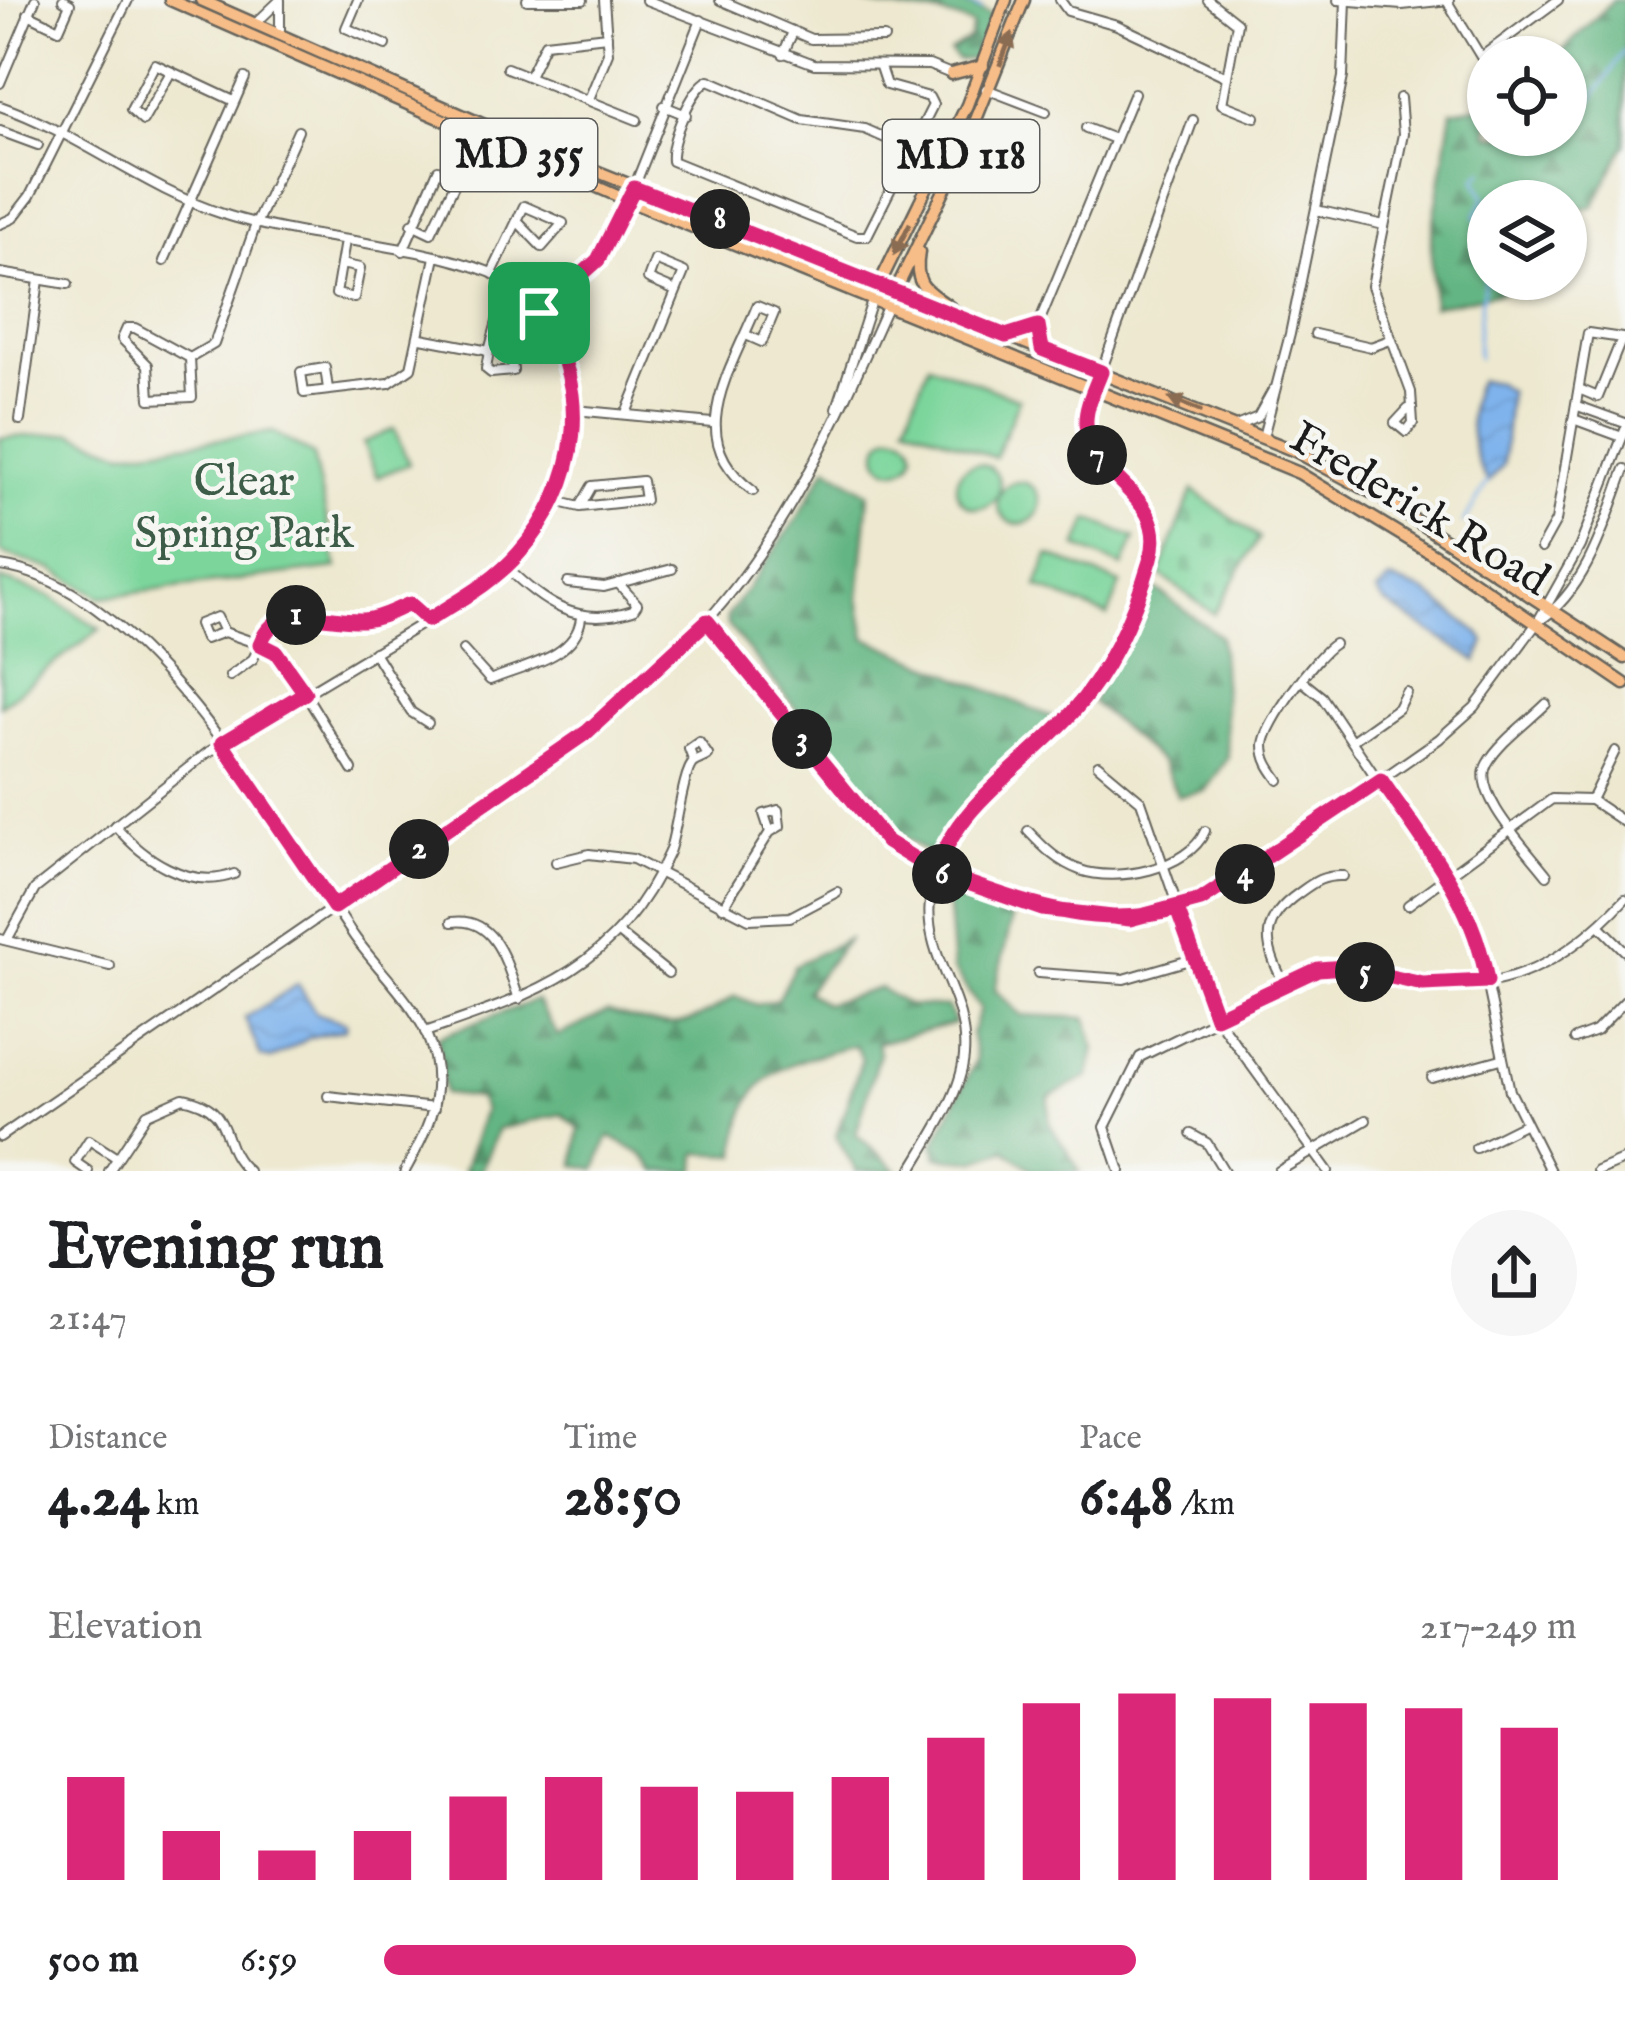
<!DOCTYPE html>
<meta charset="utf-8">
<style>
:root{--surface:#fff;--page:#f6f6f6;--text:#202124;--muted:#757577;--accent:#db2777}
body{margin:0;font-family:"IM FELL English",serif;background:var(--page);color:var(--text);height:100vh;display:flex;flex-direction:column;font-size:45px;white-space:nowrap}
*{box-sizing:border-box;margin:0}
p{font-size:39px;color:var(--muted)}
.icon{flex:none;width:66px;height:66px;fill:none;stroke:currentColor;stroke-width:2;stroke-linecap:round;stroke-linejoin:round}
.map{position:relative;height:1171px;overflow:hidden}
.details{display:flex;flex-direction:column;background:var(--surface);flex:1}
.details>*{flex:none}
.buttons{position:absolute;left:1467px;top:36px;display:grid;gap:24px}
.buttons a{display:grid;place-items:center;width:120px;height:120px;border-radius:50%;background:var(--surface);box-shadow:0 3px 9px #0004;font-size:60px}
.pin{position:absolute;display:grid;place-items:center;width:102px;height:102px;color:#fff;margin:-51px;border-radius:24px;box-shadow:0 6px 18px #0006}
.km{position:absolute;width:60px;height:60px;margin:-30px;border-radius:50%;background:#222;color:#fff;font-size:33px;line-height:60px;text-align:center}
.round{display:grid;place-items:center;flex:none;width:126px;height:126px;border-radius:63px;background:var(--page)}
.headline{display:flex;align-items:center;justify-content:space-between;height:204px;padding:0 48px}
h1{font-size:66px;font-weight:700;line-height:90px}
.stats{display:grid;grid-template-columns:repeat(3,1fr);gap:18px;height:204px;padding:12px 48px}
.stats div{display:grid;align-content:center}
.stats b{font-size:60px;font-weight:700}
.stats small{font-size:33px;font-weight:400}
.stats p{font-size:33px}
.chart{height:336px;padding:24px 48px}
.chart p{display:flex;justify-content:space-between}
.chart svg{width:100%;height:216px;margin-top:12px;stroke:var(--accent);stroke-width:6}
ul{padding:0 48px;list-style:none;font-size:39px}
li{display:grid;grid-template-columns:192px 144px 1fr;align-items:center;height:90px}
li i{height:30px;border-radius:15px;background:var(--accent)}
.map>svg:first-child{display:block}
</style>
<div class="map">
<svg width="1625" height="1171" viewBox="0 0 1625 1171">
<defs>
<pattern id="forest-firs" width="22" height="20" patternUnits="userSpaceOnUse" patternTransform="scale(3)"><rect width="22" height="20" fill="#64b683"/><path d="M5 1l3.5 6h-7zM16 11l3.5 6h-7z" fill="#52936a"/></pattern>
<pattern id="cemetery-stones" width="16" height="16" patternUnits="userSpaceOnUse" patternTransform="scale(3)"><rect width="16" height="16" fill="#7bd59b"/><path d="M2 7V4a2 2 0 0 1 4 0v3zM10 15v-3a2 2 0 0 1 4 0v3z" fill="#6ab685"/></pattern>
<pattern id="water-waves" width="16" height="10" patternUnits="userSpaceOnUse" patternTransform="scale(3)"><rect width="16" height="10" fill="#7fb3ec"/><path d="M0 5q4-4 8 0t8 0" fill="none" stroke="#6d99ca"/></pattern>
</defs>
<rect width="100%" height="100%" fill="#f6f6f2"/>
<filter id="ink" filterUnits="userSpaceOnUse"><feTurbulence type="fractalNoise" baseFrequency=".00833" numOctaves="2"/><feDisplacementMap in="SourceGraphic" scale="24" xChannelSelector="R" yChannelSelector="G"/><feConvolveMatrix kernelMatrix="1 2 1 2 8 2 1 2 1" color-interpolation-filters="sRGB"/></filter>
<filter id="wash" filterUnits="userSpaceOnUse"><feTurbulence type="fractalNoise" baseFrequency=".004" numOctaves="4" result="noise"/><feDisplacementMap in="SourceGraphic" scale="48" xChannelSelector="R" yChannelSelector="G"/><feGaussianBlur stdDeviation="2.7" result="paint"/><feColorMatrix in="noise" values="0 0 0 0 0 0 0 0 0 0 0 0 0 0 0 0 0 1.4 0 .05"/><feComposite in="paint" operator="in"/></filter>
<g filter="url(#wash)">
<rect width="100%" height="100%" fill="#ede8cf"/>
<g fill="url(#forest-firs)" stroke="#406950" stroke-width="3">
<path d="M854 0H956L992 15 974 59 957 60 950 52 970 39 973 26C933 5 893 16 854 0Z"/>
<path d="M1613 0H1625V145L1594 206 1566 212V201H1488V279H1510L1503 292 1433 306 1431 239 1452 111 1488 105V135H1566V57H1557Z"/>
<path d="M827 466 869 493 859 598 866 638 1056 719 968 800 933 851 927 853 892 827 727 624V617L797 519Z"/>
<path d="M1157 590 1220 636 1228 758 1205 791 1178 796 1162 763 1092 702 1144 593Z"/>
<path d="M947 897 1012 918 995 990 1021 1015 1087 1018 1095 1048 1089 1077 1049 1097V1123L1080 1171H1034L1005 1150 974 1161 937 1157 934 1145 976 1060 971 1034 980 1009 953 969Z"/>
<path d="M849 938 806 991 825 1004 880 988 907 1005 947 1007 955 1023 877 1043 879 1053 856 1134 898 1171H856L836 1136 862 1059 855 1045C783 1064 742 1071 737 1155L697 1153 696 1171H656L643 1155 609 1136 596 1169 575 1165 579 1128 562 1114 498 1129 481 1171H463L484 1110 478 1098 444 1094 438 1037 536 1000 558 1036 607 1012C668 1029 682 1032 735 996L757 1005 777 1000 795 965Z"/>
</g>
<path fill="url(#cemetery-stones)" stroke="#4c785c" stroke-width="3" d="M1193 490 1259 538 1214 614 1159 574Z"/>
<g fill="#7bd59b" stroke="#4c785c" stroke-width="3">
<path d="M929 364 1019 399 995 458 906 423Z"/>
<path d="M394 429 409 464 377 477 363 443Z"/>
<path d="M273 432 313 455 337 568 101 597 52 569 0 553V438L73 433 124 452Z"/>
<circle cx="896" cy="452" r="18"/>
<circle cx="978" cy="486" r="22"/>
<circle cx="1019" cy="503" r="21"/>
<path d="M1089 519 1135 538 1123 567 1077 547Z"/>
<path d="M1049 555 1121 584 1108 616 1037 587Z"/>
<path d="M0 579 50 596 100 629 0 706Z"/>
</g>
<g fill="url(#water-waves)" stroke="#4e6884" stroke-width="3">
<path d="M1479 380 1496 382 1509 392 1503 465 1489 482C1470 460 1463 406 1479 380Z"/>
<path d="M1390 580 1426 592 1481 635 1485 642 1477 661 1384 602 1377 592Z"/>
<path d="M298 984 316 1013 346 1023 345 1029 311 1037 271 1059 261 1057 245 1018Z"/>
</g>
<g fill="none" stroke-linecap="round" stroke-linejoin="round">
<g stroke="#7fb3ec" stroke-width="3">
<path d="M958 0 982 9"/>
<path d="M1566 123 1594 97 1625 50"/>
<path d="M1547 142 1551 135"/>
<path d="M1478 358C1472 313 1501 255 1476 215L1485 198 1476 178 1484 170"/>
<path d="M1464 523 1488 481"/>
</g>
</g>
</g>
<g filter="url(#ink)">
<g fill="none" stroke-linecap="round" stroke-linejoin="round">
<defs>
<g id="minor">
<path d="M358 0 346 28 386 45"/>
<path d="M527 0H583"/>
<path d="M646 0 814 64 929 65 951 74"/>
<path d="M720 0 811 39 884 38"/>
<path d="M1060 0 1068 11 1117 25 1227 77 1237 23 1208 0"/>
<path d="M1338 0 1402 5 1449 0"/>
<path d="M1447 1 1481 57 1558 0"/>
<path d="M28 14 59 29 70 4 63 0"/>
<path d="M255 24 279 1"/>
<path d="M280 35V0"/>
<path d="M783 54 793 32"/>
<path d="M880 67 886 85 929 97 933 105 867 236H857L672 161C670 141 691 89 709 80L802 120 865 129 910 149"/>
<path d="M507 68 637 120"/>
<path d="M171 72 143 121 131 110 155 64 234 101"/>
<path d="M529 76 545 43 607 36"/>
<path d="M1227 77 1222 104 1255 117"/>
<path d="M0 83 35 0"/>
<path d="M986 89 1046 112"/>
<path d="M1400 98 1403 134 1372 286 1411 392 1413 423 1406 432 1395 423 1408 409"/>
<path d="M589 99 608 53 604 0"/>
<path d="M0 106C79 133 143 188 223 214 310 242 406 240 492 273 623 363 585 504 475 592L207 753 35 889 7 940"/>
<path d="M664 106 686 115"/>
<path d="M1086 128 1114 139"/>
<path d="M0 131 38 145"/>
<path d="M1316 210 1384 225"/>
<path d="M0 224 13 218 30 196 128 0"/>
<path d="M403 251 438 170 457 179 431 233 412 224"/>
<path d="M164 261 245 78"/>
<path d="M341 264 360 268 354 298 336 294 345 241"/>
<path d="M0 273 68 284"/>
<path d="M492 273 524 206 563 223 542 247 517 221"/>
<path d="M540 312 587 272 617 230 701 20"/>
<path d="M1038 325 1134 93"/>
<path d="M1315 334 1371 347 1390 340"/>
<path d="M746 335 762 342 774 313 757 306C731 371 681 439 753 491"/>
<path d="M421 338 489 351 498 318 509 320 513 371 491 373 486 369 489 351"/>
<path d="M190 358 192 397 150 399 148 365 122 339 127 328H135L190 358 214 344 256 224 298 131"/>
<path d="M328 389 325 368 301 372 304 393 389 383 411 368 435 257"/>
<path d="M1578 406 1625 423"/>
<path d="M837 408 872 301"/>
<path d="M575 410 712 423"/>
<path d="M627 411 684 272 655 260 648 279 676 291"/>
<path d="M20 420 39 280"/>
<path d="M1576 420 1622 437"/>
<path d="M1236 426 1258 417 1273 390"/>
<path d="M1263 437 1290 334 1343 77 1346 0"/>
<path d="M555 501 580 507 645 500 642 481 592 486 580 507"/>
<path d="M1541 548 1556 521 1588 333 1622 338 1598 397 1579 389"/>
<path d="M0 566C144 584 278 825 354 936 381 975 425 1010 434 1058 443 1101 425 1135 405 1171"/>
<path d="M506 567C545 604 577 628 633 610L637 604 618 583"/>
<path d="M568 583 604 587 672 569"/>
<path d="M707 621 870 824 905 856 936 872 1043 909 1107 920 1154 915 1230 885 1439 739 1475 707 1537 623 1580 546 1625 430"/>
<path d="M1539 621C1587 590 1606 520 1625 469"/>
<path d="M224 632 205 639 199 624 217 617 224 632 267 647 287 664 352 770"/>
<path d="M463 650 490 680C523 666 576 658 581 618"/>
<path d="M374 652 411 712 428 723"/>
<path d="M230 676 253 659 270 625 280 619 293 615 360 620 409 604 428 620"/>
<path d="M1302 681 1322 697 1475 925 1510 1091 1550 1171"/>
<path d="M1546 704C1528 722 1499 742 1487 764 1471 793 1529 851 1547 875"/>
<path d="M1353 740 1398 708 1406 692"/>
<path d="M1098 765 1141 801 1216 1017 1328 1171"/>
<path d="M1279 780C1271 769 1264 760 1264 745 1265 724 1316 655 1334 644"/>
<path d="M1591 800 1615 751"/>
<path d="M115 825C142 858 190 891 234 874"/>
<path d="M1028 831C1044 848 1058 862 1080 870 1116 883 1189 869 1205 831"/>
<path d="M556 862 589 854 633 859 749 919 790 917 837 892"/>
<path d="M1408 905 1552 799 1591 800 1625 823"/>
<path d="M723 907 770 832 780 826 778 810 764 814 770 832"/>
<path d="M452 922C497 916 507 966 519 999"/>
<path d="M1600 926 1625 951"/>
<path d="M618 933 668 973"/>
<path d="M0 939 110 966"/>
<path d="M1038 973 1124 979 1193 959"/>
<path d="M1284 983C1263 944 1260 920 1299 893 1314 882 1323 875 1343 876"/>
<path d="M425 1032C537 994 617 968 669 852 676 835 683 771 693 763 698 759 704 759 708 755L699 742 689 749 694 762"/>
<path d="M1575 1039 1596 1031 1625 1001"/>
<path d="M1432 1078 1501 1059"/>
<path d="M328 1096 434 1108"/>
<path d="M1191 1134 1207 1143 1224 1171"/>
<path d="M0 1137C133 1046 265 954 398 863 506 789 618 720 706 622 788 532 838 417 887 307"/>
<path d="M1476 1148 1524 1124"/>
<path d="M88 1171 75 1162 89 1140 117 1158"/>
<path d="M109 1171 147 1114 183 1098C238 1109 216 1145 248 1171"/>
<path d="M911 1171C930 1139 961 1094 964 1056 970 982 902 948 942 854 965 798 1023 764 1064 721 1097 687 1115 648 1133 605 1141 586 1152 565 1154 545 1160 487 1085 471 1086 413L1193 120"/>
<path d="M1120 1171 1105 1127 1140 1057 1318 969C1353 964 1385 979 1419 984 1508 995 1567 961 1625 899"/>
<path d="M1279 1171 1366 1120"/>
<path d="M1597 1171 1625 1159"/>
</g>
<g id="major">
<path d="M170 0 629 201 1299 473 1441 559 1625 684"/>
<path d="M201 0 521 141 1295 451 1378 496 1625 658"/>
<path d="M951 74 983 66"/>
<path d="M919 252C912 293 933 291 958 314"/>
<path d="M878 287 967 105 1006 0"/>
<path d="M894 294 965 147 1024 0"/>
<path d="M1010 335 1038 325 1042 349"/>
</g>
</defs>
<use href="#minor" stroke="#65635b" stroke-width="12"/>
<use href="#major" stroke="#65635b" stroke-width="15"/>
<use href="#minor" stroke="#fff" stroke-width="8"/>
<use href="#major" stroke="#f7bd88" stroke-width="10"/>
</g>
<defs><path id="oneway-solid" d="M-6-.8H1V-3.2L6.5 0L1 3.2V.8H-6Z" transform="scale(3)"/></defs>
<g fill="#8a6c52">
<use href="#oneway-solid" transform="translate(1006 49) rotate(-69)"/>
<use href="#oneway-solid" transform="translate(902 239) rotate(117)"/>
<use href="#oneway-solid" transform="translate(1185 405) rotate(-158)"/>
</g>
</g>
<g fill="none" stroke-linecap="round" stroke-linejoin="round" filter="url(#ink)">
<defs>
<path id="route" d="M539 313C594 388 580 485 519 553 494 582 460 600 428 620L410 604C394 610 380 619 363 620 325 622 278 598 260 644L276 652 305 693 222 743 334 907 587 732 707 621 887 842 936 872 1042 909 1130 919 1201 900 1381 780C1426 845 1474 902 1487 981L1423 984 1345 967 1318 969 1216 1017 1177 909C1090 933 1017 899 936 872 958 802 1025 766 1072 713 1110 670 1135 612 1151 558 1170 494 1089 480 1086 424 1085 407 1095 388 1101 372L1042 349 1038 326 1006 336 634 188 598 260 539 313"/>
</defs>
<use href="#route" stroke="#fff" stroke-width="24"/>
<use href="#route" stroke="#db2777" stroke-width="15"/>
</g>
<g text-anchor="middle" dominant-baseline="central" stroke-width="9" stroke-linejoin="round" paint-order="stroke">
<g fill="#f6f6f2" stroke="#5d5d5c" stroke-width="3">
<rect x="441" y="119" width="156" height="72" rx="9"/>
<rect x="883" y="120" width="156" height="72" rx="9"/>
</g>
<g font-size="42" font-weight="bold" fill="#1c1c1c">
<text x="519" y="155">MD 355</text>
<text x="961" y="156">MD 118</text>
</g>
<g font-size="45" fill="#3d5d48" stroke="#f6f6f2">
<text x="244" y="482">Clear<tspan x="244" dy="52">Spring Park</tspan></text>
</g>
<g font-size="45" fill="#1c1c1c" stroke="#f6f6f2">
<text transform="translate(1419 510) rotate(31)">Frederick Road</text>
</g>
</g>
</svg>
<div class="buttons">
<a><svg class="icon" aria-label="locate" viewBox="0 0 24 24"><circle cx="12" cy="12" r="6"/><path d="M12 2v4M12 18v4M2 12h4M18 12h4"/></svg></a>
<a><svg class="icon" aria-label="layers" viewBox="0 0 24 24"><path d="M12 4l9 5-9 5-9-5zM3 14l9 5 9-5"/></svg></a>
</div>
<div class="pin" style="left:539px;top:313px;background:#1e9e55"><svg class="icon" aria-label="arrive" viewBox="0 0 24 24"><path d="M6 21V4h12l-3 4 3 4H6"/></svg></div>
<b class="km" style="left:296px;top:615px">1</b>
<b class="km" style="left:419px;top:849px">2</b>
<b class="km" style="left:802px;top:739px">3</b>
<b class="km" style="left:1245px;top:874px">4</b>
<b class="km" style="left:1365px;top:972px">5</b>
<b class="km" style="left:942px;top:874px">6</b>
<b class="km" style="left:1097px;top:455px">7</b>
<b class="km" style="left:720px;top:219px">8</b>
</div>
<section class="details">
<div class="headline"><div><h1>Evening run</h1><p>21:47</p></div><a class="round"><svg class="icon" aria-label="share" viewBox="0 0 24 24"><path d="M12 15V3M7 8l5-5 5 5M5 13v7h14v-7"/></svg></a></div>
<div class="stats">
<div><p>Distance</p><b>4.24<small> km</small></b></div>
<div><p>Time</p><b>28:50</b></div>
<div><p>Pace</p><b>6:48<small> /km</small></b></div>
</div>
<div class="chart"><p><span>Elevation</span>217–249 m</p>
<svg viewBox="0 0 160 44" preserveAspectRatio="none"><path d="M5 44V23M15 44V34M25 44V38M35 44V34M45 44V27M55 44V23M65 44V25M75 44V26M85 44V23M95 44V15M105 44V8M115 44V6M125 44V7M135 44V8M145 44V9M155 44V13"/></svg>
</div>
<ul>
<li><b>500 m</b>6:59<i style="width:63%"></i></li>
</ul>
</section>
